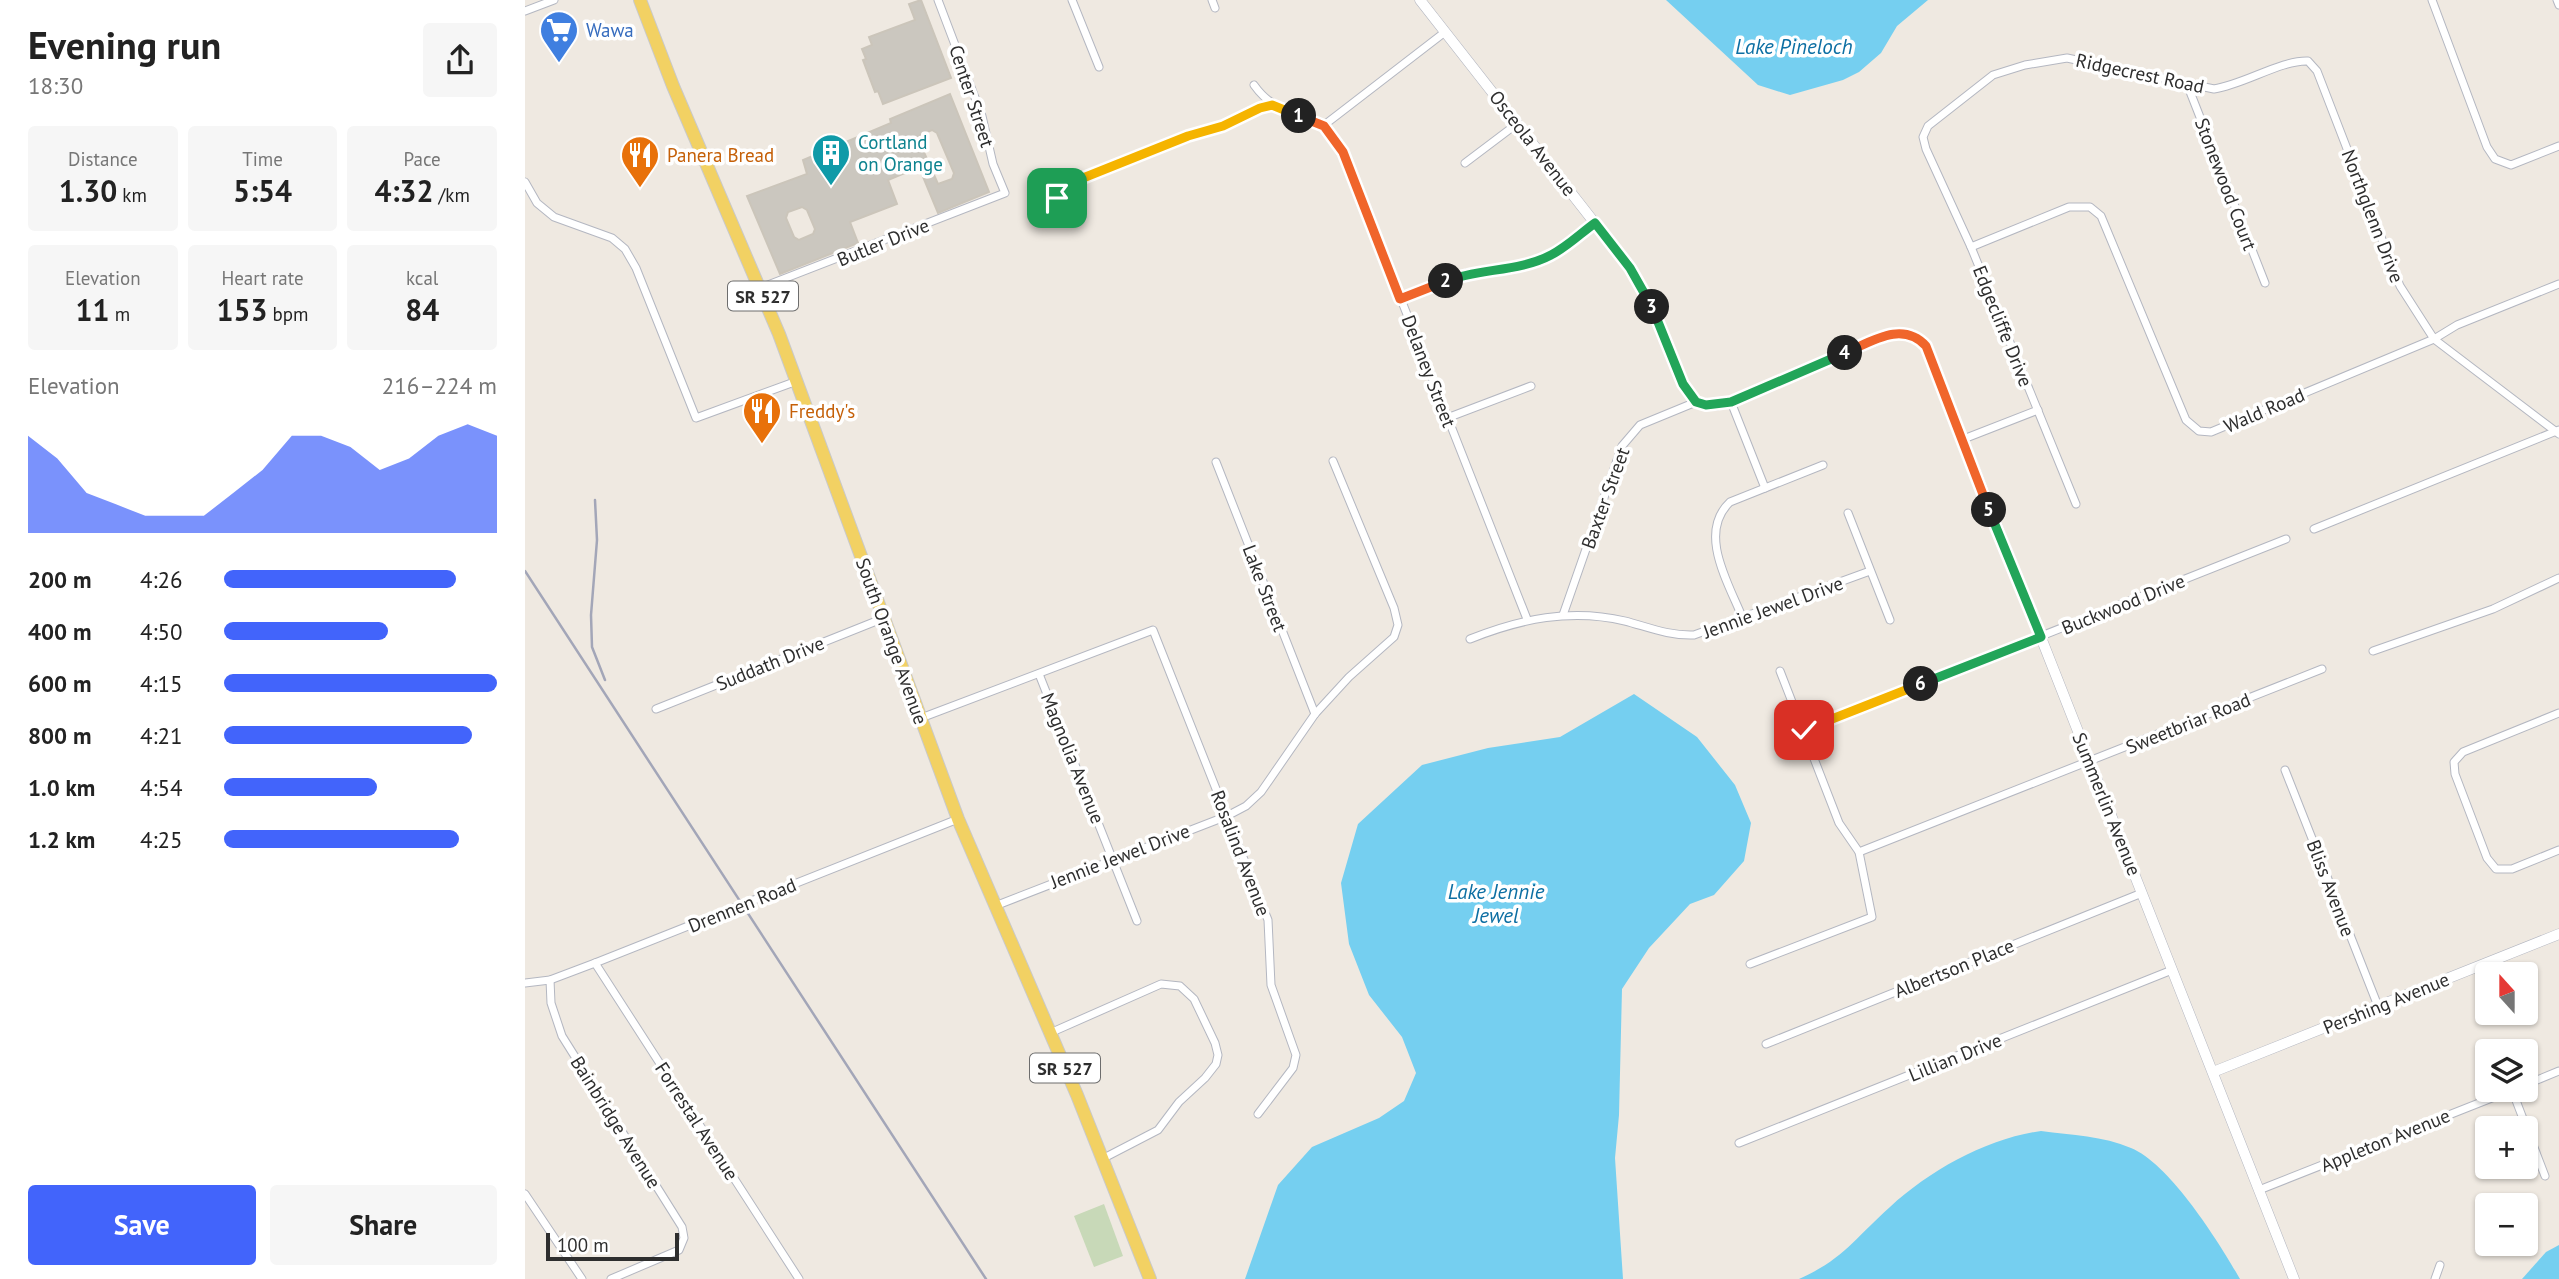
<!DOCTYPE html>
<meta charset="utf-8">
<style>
:root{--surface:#fff;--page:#f6f6f6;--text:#222;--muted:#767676;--accent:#4264fb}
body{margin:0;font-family:"PT Sans",sans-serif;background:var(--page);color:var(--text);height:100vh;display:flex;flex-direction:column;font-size:26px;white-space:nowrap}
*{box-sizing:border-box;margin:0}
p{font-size:23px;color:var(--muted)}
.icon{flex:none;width:38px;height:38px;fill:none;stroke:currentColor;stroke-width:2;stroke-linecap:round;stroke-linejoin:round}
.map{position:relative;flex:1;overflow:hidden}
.side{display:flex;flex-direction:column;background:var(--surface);width:525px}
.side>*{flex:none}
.needle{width:46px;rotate:339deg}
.tools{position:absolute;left:1950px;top:962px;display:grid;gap:14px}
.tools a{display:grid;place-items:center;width:63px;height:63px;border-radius:7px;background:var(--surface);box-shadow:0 2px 5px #0004;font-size:35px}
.scale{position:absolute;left:21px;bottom:18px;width:133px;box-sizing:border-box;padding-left:7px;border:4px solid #2e2e2e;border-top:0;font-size:19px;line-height:24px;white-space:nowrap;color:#2e2e2e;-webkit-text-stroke:5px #fff;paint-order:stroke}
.pin{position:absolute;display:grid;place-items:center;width:60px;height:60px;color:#fff;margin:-30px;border-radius:14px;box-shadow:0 4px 10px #0006}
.km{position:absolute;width:35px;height:35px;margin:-18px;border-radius:50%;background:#222;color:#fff;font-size:19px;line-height:35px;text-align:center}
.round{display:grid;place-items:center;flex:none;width:74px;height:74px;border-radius:7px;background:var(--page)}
.head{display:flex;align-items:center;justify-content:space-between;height:119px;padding:0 28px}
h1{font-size:38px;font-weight:700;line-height:52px}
.metrics{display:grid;grid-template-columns:repeat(3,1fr);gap:10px;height:119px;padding:7px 28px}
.metrics div{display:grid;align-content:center;border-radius:7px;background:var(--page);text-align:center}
.metrics b{font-size:30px;font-weight:700}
.metrics small{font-size:19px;font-weight:400}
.metrics p{font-size:19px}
.chart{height:196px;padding:14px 28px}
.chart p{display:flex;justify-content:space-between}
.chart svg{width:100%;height:126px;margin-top:7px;fill:var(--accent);opacity:.7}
.action{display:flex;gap:14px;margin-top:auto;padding:14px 28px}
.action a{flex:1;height:80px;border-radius:7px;background:var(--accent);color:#fff;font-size:28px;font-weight:700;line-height:80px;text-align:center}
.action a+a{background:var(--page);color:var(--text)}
ul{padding:0 28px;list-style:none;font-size:23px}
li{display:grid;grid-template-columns:112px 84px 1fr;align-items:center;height:52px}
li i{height:18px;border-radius:9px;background:var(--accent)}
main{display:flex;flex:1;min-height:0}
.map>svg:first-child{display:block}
</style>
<main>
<section class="side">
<div class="head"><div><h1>Evening run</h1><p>18:30</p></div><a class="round"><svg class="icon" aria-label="share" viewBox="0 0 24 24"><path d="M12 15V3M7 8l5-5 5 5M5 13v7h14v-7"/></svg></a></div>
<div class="metrics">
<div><p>Distance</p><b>1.30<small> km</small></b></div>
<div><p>Time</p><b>5:54</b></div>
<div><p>Pace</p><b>4:32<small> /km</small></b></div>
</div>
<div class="metrics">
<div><p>Elevation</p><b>11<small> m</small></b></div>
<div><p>Heart rate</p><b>153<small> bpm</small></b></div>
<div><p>kcal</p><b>84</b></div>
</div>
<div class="chart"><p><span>Elevation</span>216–224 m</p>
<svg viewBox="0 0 160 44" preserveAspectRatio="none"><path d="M0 44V10L10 18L20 30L30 34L40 38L50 38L60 38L70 30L80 22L90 10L100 10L110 14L120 22L130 18L140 10L150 6L160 10V44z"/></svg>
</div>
<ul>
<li><b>200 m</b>4:26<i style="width:85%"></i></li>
<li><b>400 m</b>4:50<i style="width:60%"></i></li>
<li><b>600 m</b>4:15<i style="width:100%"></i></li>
<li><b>800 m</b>4:21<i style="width:91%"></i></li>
<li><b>1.0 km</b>4:54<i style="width:56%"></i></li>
<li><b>1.2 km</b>4:25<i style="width:86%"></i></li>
</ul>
<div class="action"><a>Save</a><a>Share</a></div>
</section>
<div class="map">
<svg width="2034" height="1279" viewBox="0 0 2034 1279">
<rect width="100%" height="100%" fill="#efe9e1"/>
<path fill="#c8d9b8" d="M579 1204 598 1256 569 1267 549 1216Z"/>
<g fill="#75cff0">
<path d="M1141 0H1403L1372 26 1356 53 1334 72 1318 80 1265 95 1233 85Z"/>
<path d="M1109 694 1172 737 1210 785 1226 823 1219 861 1189 895 1165 904 1124 948 1097 989 1094 1115 1090 1158 1098 1279H720L753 1185 787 1147 854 1118 879 1101 891 1073 877 1037 844 995 824 944 816 883 833 824 897 765 963 748 1035 737Z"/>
<path d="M1516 1131C1547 1135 1578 1136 1606 1148 1645 1164 1694 1242 1715 1279H1274C1319 1259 1330 1238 1365 1207 1405 1170 1463 1138 1516 1131Z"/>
<path d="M2034 1245V1279H1997L2021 1252Z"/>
</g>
<g fill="#cbc7bf" stroke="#cbc5ba" stroke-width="2" fill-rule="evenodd">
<path d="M396 0 426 78 358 104 353 91 350 92 338 60 341 59 337 49 347 45 344 37 390 20 384 4Z"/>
<path d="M425 94 464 192 413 213 394 167 363 180 372 204 325 222 333 243 255 274 222 196 282 174 278 160 366 123 365 119ZM407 130 412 133 429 173 427 179 413 184 394 141 395 135ZM277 207 282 210 290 229 288 234 274 240 269 237 261 218 263 212Z"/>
</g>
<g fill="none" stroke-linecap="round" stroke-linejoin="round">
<defs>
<g id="minor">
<path d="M547 0 574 67"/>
<path d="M687 0 690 8"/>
<path d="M1907 0 1962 147 1970 159 1986 165 2034 146"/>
<path d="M2032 0 2034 5"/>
<path d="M0 11 29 0"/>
<path d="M1662 84 1740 283"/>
<path d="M729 85C751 116 772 107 798 126 807 132 813 144 818 152L1002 619"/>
<path d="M798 126 920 32"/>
<path d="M940 163 993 123"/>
<path d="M0 182 12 203 29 217 87 238 100 249 111 268 171 418 272 381"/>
<path d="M532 198 548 182 747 105"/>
<path d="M1446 247 1544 207H1565L1576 216 1661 420 1674 431 1686 432 1909 339 1932 325 2034 284"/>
<path d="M235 288 480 193 468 164 457 116 413 0"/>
<path d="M875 299 942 273 997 265 1027 255 1070 223"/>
<path d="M1206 402 1240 488"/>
<path d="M922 418 1006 386"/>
<path d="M1436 440 1513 410"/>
<path d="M691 462 790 714"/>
<path d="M1551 504 1446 247 1401 149 1398 137 1403 126 1468 75 1500 65 1542 58 1689 89C1720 84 1756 60 1783 61L1792 71 1875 286 1909 339 2034 434"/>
<path d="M1323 513 1365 620"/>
<path d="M1789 529 2034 430"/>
<path d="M1038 615 1097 446 1115 425 1171 402"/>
<path d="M1218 619C1204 584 1172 533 1205 502L1298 465"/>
<path d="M945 639C995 619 1046 608 1100 621 1123 627 1144 636 1169 635L1345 571"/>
<path d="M1848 651 1968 609 2034 578"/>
<path d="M514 674 612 921"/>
<path d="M131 709 359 618"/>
<path d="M2034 713 1938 752 1929 762 1930 774 1962 858 1971 869H1987L2034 850"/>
<path d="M396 718 628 630 743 920 746 985 771 1055 768 1068 733 1114"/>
<path d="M1279 730 1761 539"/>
<path d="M1760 770 1853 1006"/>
<path d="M1334 852 1797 669"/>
<path d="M470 906 702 816 721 806 736 792 790 714 824 677 869 637 873 625 869 608 808 461"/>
<path d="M70 963 274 1279"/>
<path d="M1225 964 1347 917 1334 852 1314 823 1255 671"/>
<path d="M25 980 26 1003 37 1036 157 1227 159 1238 154 1250 86 1279"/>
<path d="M0 983 25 980 70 963 433 819"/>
<path d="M525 1033 636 984 655 986 669 999 690 1043 693 1055 691 1064 680 1078 654 1102 633 1130 577 1159"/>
<path d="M1241 1044 1617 893"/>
<path d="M2000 1085 2034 1071"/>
<path d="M1987 1090 2020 1176"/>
<path d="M1214 1143 1647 970"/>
<path d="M1734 1190 1987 1090"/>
<path d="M0 1194 57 1279"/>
<path d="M1910 1279 1915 1265"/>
</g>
<g id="tertiary">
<path d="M895 0 1105 268 1128 309 1158 384 1171 402 1191 405 1206 402 1369 333 1388 335 1401 346 1769 1279"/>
<path d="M1688 1072 2034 934"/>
</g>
<path id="primary" d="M115 0 148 86 254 334 433 819 552 1095 625 1279"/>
</defs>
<use href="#minor" stroke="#b4b7c1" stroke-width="9"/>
<use href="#tertiary" stroke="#b4b7c1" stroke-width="11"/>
<use href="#primary" stroke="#c9c9c9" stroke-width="14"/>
<use href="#minor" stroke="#fff" stroke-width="7"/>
<use href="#tertiary" stroke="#fff" stroke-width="10"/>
<use href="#primary" stroke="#f2d163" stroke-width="12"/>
<g stroke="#a3a6b8" stroke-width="2.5">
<path d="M70 500 72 540 66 615 67 647 80 680"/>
<path d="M0 571 461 1279"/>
</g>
</g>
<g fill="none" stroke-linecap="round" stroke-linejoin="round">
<defs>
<path id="split-1" d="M532 198 548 182 663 136 698 126 735 108 747 105 774 116"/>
<path id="split-2" d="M774 116 799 126 818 152 875 299 921 281"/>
<path id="split-3" d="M921 281C955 268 994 272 1026 255 1042 247 1056 233 1070 223L1105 268 1127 307"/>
<path id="split-4" d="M1127 307 1158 384 1171 402 1181 405 1206 402 1320 353"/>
<path id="split-5" d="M1320 353C1346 342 1377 320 1401 346L1464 510"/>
<path id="split-6" d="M1396 684 1516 637 1464 510"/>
<path id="split-7" d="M1279 730 1396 684"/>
</defs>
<use href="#split-1" stroke="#fff" stroke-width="14"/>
<use href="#split-2" stroke="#fff" stroke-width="14"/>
<use href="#split-3" stroke="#fff" stroke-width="14"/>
<use href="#split-4" stroke="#fff" stroke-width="14"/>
<use href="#split-5" stroke="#fff" stroke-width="14"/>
<use href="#split-6" stroke="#fff" stroke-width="14"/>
<use href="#split-7" stroke="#fff" stroke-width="14"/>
<use href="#split-1" stroke="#f5b400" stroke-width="9"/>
<use href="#split-2" stroke="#f0652b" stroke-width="9"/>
<use href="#split-3" stroke="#22a559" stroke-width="9"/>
<use href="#split-4" stroke="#22a559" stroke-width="9"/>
<use href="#split-5" stroke="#f0652b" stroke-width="9"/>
<use href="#split-6" stroke="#22a559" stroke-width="9"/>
<use href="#split-7" stroke="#f5b400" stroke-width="9"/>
</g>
<defs>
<symbol id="supermarket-pin" viewBox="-11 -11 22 30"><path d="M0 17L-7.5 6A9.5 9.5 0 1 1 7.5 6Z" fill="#3f7fe0" stroke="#fff"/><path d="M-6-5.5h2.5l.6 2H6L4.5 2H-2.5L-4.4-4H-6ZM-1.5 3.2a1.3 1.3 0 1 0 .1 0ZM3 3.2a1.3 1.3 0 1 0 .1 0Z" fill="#fff"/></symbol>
<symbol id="building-pin" viewBox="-11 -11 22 30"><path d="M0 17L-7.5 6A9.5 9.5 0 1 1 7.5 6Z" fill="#0f9aa8" stroke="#fff"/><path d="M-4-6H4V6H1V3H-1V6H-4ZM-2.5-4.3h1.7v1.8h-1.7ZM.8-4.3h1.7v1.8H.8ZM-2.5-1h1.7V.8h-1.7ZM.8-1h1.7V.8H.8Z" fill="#fff"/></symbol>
<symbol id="restaurant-pin" viewBox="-11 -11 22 30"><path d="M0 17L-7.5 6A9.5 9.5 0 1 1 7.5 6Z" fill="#e8710a" stroke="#fff"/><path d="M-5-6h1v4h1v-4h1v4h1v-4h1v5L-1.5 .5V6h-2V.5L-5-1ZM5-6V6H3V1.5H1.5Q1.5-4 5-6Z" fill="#fff"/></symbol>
</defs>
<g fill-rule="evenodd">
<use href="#supermarket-pin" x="12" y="8" width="44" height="60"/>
<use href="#building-pin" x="284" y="131" width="44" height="60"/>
<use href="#restaurant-pin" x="93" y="133" width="44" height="60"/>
<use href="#restaurant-pin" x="215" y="389" width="44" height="60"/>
</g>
<g text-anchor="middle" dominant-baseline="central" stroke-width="7" stroke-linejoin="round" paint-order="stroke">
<g fill="#fff" stroke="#6d6d6d" stroke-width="2">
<rect x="203" y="281.5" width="70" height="29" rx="5"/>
<rect x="505" y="1053.5" width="70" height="29" rx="5"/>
</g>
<g font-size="18" font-weight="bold" fill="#2e2e2e">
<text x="238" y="296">SR 527</text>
<text x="540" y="1068">SR 527</text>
</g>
<g font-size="19" fill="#366cbe" stroke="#fff" text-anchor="start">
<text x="61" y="30">Wawa</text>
</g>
<g font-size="19" fill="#2e2e2e" stroke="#fff">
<text transform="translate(1615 73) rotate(12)">Ridgecrest Road</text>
<text transform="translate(447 96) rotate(72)">Center Street</text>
<text transform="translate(1008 143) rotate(52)">Osceola Avenue</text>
<text transform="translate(1701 184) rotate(69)">Stonewood Court</text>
<text transform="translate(1848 216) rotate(69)">Northglenn Drive</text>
<text transform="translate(358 242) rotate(-22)">Butler Drive</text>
<text transform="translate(1478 326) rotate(68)">Edgecliffe Drive</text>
<text transform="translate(904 371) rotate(69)">Delaney Street</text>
<text transform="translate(1739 410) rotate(-23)">Wald Road</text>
<text transform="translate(1080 498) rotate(-70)">Baxter Street</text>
<text transform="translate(740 588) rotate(69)">Lake Street</text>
<text transform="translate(1598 604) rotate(-22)">Buckwood Drive</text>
<text transform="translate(1248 607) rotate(-20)">Jennie Jewel Drive</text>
<text transform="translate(367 641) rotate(70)">South Orange Avenue</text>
<text transform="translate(245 663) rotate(-22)">Suddath Drive</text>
<text transform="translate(1663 723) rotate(-22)">Sweetbriar Road</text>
<text transform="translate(548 758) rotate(68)">Magnolia Avenue</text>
<text transform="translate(1582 804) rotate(68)">Summerlin Avenue</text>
<text transform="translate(716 853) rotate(69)">Rosalind Avenue</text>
<text transform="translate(595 856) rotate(-21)">Jennie Jewel Drive</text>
<text transform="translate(1806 888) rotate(69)">Bliss Avenue</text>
<text transform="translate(217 905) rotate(-22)">Drennen Road</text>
<text transform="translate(1429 968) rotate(-22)">Albertson Place</text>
<text transform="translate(1861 1003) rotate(-22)">Pershing Avenue</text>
<text transform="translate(1430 1057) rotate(-22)">Lillian Drive</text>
<text transform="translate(172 1121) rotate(57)">Forrestal Avenue</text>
<text transform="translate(91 1122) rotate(58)">Bainbridge Avenue</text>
<text transform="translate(1860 1140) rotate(-22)">Appleton Avenue</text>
</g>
<g font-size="19" fill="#0d838f" stroke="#fff" text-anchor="start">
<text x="333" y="142">Cortland<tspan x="333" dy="22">on Orange</tspan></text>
</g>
<g font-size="19" fill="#c56008" stroke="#fff" text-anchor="start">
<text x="142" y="155">Panera Bread</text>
<text x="264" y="411">Freddy's</text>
</g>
<g font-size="21" font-style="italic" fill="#0d6fa3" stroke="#fff">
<text x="1269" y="46">Lake Pineloch</text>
<text x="971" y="891">Lake Jennie<tspan x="971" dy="24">Jewel</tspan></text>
</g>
</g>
</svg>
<div class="tools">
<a><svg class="needle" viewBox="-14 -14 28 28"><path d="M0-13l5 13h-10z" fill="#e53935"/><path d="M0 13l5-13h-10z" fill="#767676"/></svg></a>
<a><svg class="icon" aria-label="layers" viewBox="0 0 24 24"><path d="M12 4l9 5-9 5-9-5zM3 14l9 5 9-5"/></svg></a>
<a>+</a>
<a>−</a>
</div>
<div class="scale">100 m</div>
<div class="pin" style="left:532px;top:198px;background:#1e9e55"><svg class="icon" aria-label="arrive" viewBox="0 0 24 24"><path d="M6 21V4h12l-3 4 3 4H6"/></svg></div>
<div class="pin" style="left:1279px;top:730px;background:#d93025"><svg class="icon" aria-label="check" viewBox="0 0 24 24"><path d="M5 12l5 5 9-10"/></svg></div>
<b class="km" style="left:774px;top:116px">1</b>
<b class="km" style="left:921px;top:281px">2</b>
<b class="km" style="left:1127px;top:307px">3</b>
<b class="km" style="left:1320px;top:353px">4</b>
<b class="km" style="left:1464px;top:510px">5</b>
<b class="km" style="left:1396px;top:684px">6</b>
</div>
</main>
